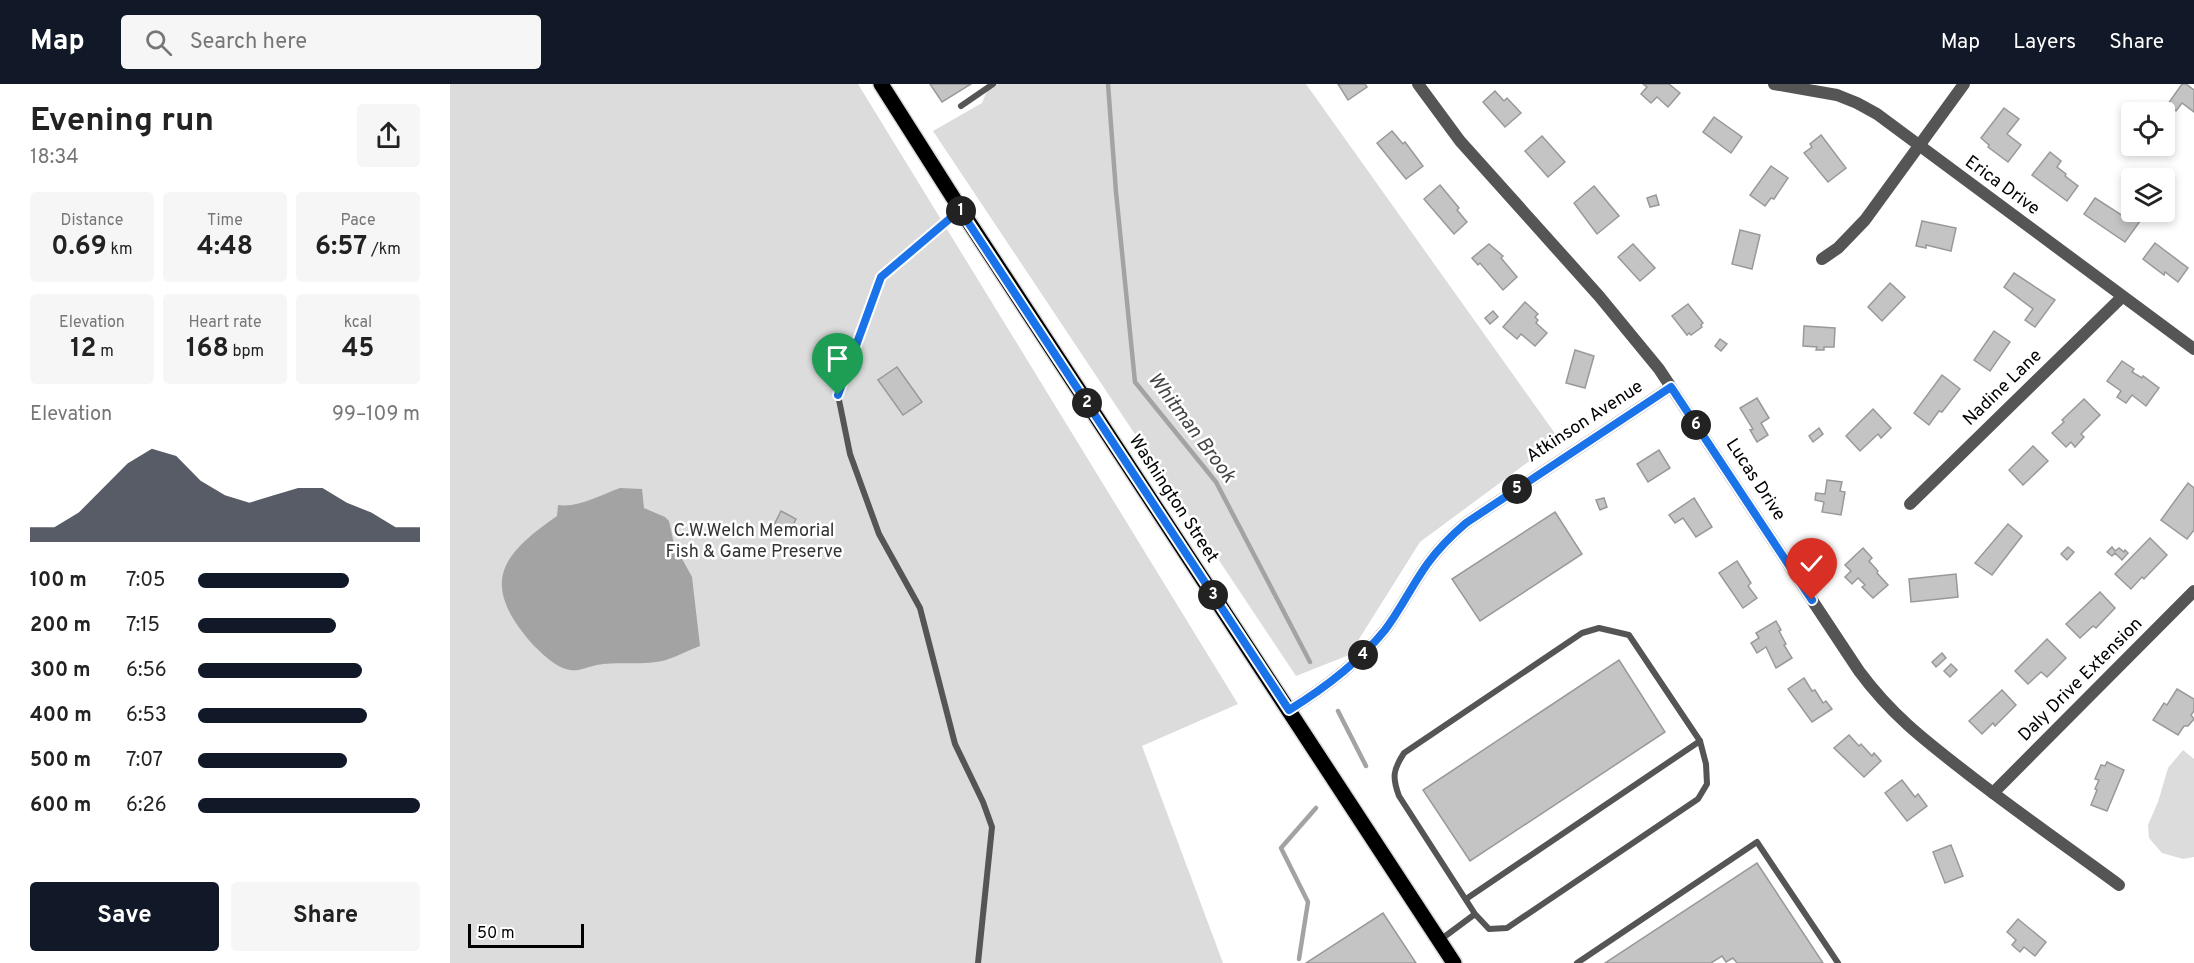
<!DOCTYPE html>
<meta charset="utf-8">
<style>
:root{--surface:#fff;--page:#f6f6f6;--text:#222;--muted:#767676;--accent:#111827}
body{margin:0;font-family:Overpass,sans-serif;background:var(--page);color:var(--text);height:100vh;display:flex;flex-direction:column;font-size:22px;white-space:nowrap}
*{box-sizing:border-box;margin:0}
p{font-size:20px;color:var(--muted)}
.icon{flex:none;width:33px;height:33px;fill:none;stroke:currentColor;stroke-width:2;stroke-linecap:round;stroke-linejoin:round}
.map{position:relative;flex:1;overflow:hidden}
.details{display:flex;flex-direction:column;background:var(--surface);width:450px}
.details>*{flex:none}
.controls{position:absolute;left:1671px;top:18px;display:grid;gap:12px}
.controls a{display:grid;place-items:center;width:54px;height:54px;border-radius:6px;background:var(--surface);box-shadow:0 3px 9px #0003;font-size:30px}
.scale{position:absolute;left:18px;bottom:15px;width:116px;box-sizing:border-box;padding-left:6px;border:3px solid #000;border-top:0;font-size:16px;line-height:21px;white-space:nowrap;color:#000;-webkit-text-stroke:4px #fff;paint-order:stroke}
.pin{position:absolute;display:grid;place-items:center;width:51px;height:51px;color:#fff;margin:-62px -26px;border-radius:50% 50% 50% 0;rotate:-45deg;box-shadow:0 0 6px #0007}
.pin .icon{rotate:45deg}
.km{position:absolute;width:30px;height:30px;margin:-15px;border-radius:50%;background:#222;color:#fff;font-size:16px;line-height:30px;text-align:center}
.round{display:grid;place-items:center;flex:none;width:63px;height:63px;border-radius:6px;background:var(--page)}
.headline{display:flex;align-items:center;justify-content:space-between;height:102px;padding:0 30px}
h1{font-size:33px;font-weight:700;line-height:45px}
.figures{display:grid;grid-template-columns:repeat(3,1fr);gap:9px;height:102px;padding:6px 30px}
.figures div{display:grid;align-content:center;border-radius:6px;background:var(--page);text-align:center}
.figures b{font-size:26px;font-weight:700}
.figures small{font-size:16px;font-weight:400}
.figures p{font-size:16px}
.chart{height:168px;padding:12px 30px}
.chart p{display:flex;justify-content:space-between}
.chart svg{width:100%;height:108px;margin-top:6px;fill:var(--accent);opacity:.7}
.action{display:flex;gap:12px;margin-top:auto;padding:12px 30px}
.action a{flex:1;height:69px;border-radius:6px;background:var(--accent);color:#fff;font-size:24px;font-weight:700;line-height:69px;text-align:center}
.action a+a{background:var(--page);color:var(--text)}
ul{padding:0 30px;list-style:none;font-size:20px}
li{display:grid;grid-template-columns:96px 72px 1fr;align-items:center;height:45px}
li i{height:15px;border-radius:8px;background:var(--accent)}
header{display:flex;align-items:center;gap:36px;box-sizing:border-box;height:84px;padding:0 30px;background:var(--accent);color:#fff}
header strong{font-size:28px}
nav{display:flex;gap:33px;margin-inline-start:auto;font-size:21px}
.search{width:420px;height:54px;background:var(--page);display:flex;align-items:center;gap:15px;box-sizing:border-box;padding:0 21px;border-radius:6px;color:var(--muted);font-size:22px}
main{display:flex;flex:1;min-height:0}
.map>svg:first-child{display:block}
</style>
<header>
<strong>Map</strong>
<div class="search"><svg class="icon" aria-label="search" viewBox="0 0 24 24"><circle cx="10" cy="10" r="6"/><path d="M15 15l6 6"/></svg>Search here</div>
<nav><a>Map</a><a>Layers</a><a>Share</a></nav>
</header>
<main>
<section class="details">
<div class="headline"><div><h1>Evening run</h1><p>18:34</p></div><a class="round"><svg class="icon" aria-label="share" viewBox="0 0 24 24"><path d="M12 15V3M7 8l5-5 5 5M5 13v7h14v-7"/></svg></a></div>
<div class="figures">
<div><p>Distance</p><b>0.69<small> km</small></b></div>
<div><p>Time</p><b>4:48</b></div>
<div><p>Pace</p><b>6:57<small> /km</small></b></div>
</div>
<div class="figures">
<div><p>Elevation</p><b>12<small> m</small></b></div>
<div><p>Heart rate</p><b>168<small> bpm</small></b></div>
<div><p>kcal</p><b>45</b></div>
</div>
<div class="chart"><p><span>Elevation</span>99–109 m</p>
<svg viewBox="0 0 160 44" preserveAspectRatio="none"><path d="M0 44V38L10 38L20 32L30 22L40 12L50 6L60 9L70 19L80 25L90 28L100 25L110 22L120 22L130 28L140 32L150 38L160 38V44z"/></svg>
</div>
<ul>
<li><b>100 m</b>7:05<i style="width:68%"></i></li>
<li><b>200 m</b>7:15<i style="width:62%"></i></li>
<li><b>300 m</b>6:56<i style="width:74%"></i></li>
<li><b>400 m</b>6:53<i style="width:76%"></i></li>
<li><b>500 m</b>7:07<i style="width:67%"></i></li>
<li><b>600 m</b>6:26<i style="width:100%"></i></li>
</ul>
<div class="action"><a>Save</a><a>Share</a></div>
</section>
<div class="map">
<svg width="1744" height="879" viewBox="0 0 1744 879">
<rect width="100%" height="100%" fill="#fff"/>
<g fill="#dcdcdc">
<path d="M0 0H408L788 620 692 662 773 879H0Z"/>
<path d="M540 0H856L1109 355 970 458 899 571 846 592 483 47 532 19Z"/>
<path d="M1733 666 1744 675V773L1733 775 1712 769 1699 754 1698 741 1708 718 1718 684Z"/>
</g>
<path fill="#a3a3a3" d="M170 404 192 405 194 424 215 433 219 437 224 460 242 493 250 562C239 566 228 572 216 576 195 582 169 577 147 581 136 583 127 589 116 585 103 582 82 561 74 550 30 494 57 467 107 432L108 421C129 424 150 411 170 404Z"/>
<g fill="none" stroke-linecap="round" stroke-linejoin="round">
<g stroke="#a3a3a3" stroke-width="4.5">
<path d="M658 0 666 108 685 298 766 398 860 578"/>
<path d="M888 627 916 682"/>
<path d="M849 875 858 818 831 764 866 724"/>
</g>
</g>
<g fill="#c4c4c4" stroke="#999" stroke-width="1.5">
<path d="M480 0H521L492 18Z"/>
<path d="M888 0H915L917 3 898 16Z"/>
<path d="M1193 0H1219L1230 9 1218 23 1207 13 1201 19 1191 10 1197 3Z"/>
<path d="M1732 0H1736L1744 6V28L1732 19 1726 27 1718 20Z"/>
<path d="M1045 7 1054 17 1057 14 1071 29 1055 43 1033 18Z"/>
<path d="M1554 24 1569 35 1557 50 1571 61 1558 78 1538 63 1539 61 1531 54Z"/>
<path d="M1264 33 1292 53 1281 69 1253 48Z"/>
<path d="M942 47 953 60 955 58 973 82 956 95 927 59Z"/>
<path d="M1371 51 1396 84 1378 98 1354 69 1362 63 1360 60Z"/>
<path d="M1092 52 1115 78 1098 93 1075 67Z"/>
<path d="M1600 68 1611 77 1607 83 1616 90 1615 92 1628 102 1617 117 1582 91Z"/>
<path d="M1321 82 1338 94 1324 115 1321 114 1315 122 1300 111Z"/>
<path d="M990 101 1009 124 1007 126 1017 138 1004 150 974 115Z"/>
<path d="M1144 102 1169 132 1147 150 1124 119Z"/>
<path d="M1206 111 1209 121 1200 123 1197 114Z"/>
<path d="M1645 114 1676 134 1682 126 1693 133 1675 158 1634 130Z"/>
<path d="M1472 137 1506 144 1501 167 1476 161V164L1466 162Z"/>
<path d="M1290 146 1310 151 1302 185 1282 180Z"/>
<path d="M1705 159 1738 184 1728 198 1715 188 1714 191 1693 175Z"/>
<path d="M1039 160 1053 172 1051 174 1067 193 1053 206 1030 179 1028 181 1022 174Z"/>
<path d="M1183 160 1205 184 1190 197 1168 173Z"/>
<path d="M1564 189 1605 216 1585 243 1575 236 1583 225 1554 203Z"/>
<path d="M1440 199 1455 213 1432 237 1418 223Z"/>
<path d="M1075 218 1088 230 1085 233 1088 236 1086 239 1097 249 1085 262 1071 250 1067 255 1053 243Z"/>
<path d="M1238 220 1253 239 1251 241 1252 243 1241 251 1239 249 1237 251 1222 232Z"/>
<path d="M1043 227 1048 233 1040 240 1035 234Z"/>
<path d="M1354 242 1385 244 1384 263H1374V266H1366L1367 263 1353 262Z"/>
<path d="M1544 247 1560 258 1540 287 1524 276Z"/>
<path d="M1270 255 1277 260 1271 267 1265 262Z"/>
<path d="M1125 266 1144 272 1135 304 1116 299Z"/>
<path d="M1672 277 1684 285 1682 288 1692 294 1693 292 1709 304 1696 322 1682 311 1676 319 1667 313 1671 307 1657 297Z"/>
<path d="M447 283 472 318 453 331 428 296Z"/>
<path d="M1492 291 1510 305 1492 328 1489 327 1479 341 1464 329Z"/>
<path d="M1307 314 1319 334 1311 339 1318 351 1307 358 1300 346 1303 345 1290 324Z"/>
<path d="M1634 315 1650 331 1631 350 1634 353 1625 363 1621 358 1616 363 1602 349 1614 338 1612 336Z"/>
<path d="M1423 325 1441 344 1431 354 1428 350 1410 367 1396 352Z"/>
<path d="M1369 344 1373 350 1363 358 1359 352Z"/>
<path d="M1583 362 1598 377 1573 401 1559 386Z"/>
<path d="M1209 366 1220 384 1198 398 1187 380Z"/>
<path d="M1377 396 1392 398 1390 407 1395 408 1391 431 1372 428 1374 418 1365 416 1366 409 1375 410Z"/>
<path d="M1738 399 1744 404V446L1737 455 1711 436Z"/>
<path d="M1154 414 1157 423 1150 426 1146 416Z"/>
<path d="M1244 414 1262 443 1246 453 1233 434 1225 439 1219 431Z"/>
<path d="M331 427 346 435 339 449 324 441Z"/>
<path d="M1105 428 1132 470 1030 537 1002 495Z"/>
<path d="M1558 440 1572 452 1542 491 1525 479Z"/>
<path d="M1700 454 1717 471 1694 495 1692 493 1681 505 1665 490Z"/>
<path d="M1618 463 1624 468 1617 476 1611 470Z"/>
<path d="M1662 463 1665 467 1669 464 1674 468 1675 466 1678 469 1672 476 1665 469 1662 472 1657 468Z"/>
<path d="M1413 464 1422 474 1419 477 1428 487 1427 489 1438 501 1423 514 1412 503 1415 501 1408 494 1402 500 1395 493 1401 487 1395 481Z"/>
<path d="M1287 477 1301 499 1298 502 1307 514 1293 524 1269 489Z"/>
<path d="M1506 490 1508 513 1461 518 1459 495Z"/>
<path d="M1650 508 1665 524 1646 544 1643 542 1630 554 1616 540Z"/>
<path d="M1326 537 1331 546 1329 547 1336 560 1334 561 1342 574 1326 584 1316 563 1307 569 1301 559 1309 554 1306 549Z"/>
<path d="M1597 555 1616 574 1597 593 1591 588 1578 600 1565 587Z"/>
<path d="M1492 569 1496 574 1486 583 1482 578Z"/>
<path d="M1169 576 1215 648 1020 777 973 706Z"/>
<path d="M1501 580 1507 586 1500 593 1494 587Z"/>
<path d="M1354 594 1362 607 1365 606 1373 619 1376 617 1382 625 1362 638 1338 605Z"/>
<path d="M1727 605 1744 615V627L1741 631 1744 635 1738 642H1734L1728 651 1703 636 1714 619 1717 621Z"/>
<path d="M1552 606 1566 621 1545 642 1543 639 1532 650 1519 637Z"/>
<path d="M1399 651 1409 662 1411 660 1422 672 1424 669 1431 677 1414 693 1384 664Z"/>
<path d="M1657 678 1674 686 1657 727 1641 721 1647 706 1645 705 1649 696 1645 695 1651 681 1655 682Z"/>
<path d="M1452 696 1465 713 1468 710 1477 722 1457 737 1435 709Z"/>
<path d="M1501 761 1513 792 1495 799 1483 768Z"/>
<path d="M1307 779 1373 879H1287L1283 874 1276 878 1272 872 1261 879H1155Z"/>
<path d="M933 829 966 879H856Z"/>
<path d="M1568 835 1596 858 1585 872 1574 863 1570 868 1562 861 1566 856 1557 848Z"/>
</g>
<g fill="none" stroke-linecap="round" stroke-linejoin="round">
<defs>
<path id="primary" d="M431 0 511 126 1004 879"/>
</defs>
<use href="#primary" stroke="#dbdbdb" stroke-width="18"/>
<g stroke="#555" stroke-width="6">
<path d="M511 22 543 0"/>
<path d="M510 126 431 193 388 311 400 370 429 450 470 524 505 660 533 718 542 743 528 879"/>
<path d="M1016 815 1250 657"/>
<path d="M990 856 1025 830 1039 845 1057 844 1248 715 1257 700 1256 680 1250 657 1179 551 1149 544 1132 549 954 669C943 686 942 693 949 712L1025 830"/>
<path d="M1127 879 1307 758 1388 879"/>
</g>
<g stroke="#555" stroke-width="12">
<path d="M968 0 1010 57 1149 212 1209 285 1409 587C1443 633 1477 658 1522 693 1570 730 1620 765 1669 801"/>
<path d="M1324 0 1387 11 1407 19 1427 30 1744 265"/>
<path d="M1372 175 1388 164 1415 136 1514 0"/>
<path d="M1460 420 1672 213"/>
<path d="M839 626C875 604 908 579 935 546 951 525 962 501 978 479 989 464 1002 451 1016 439L1221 303"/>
<path d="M1543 709 1744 507"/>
</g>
<use href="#primary" stroke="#000" stroke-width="15"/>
</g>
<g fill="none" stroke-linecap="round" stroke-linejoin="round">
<defs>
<path id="route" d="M388 311 431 193 510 126 839 626C875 604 908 579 935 546 951 525 962 501 978 479 989 464 1002 451 1016 439L1221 303 1362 516"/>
</defs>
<use href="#route" stroke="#fff" stroke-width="12"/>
<use href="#route" stroke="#1a73e8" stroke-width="8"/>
</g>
<g text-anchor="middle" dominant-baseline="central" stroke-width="5" stroke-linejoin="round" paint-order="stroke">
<g font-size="18" fill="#000" stroke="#fff">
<text transform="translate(1552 102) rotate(36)">Erica Drive</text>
<text transform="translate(1553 304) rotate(-44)">Nadine Lane</text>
<text transform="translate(1135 338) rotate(-33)">Atkinson Avenue</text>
<text transform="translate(1305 396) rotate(57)">Lucas Drive</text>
<text transform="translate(723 415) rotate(57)">Washington Street</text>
<text transform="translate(1631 596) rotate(-45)">Daly Drive Extension</text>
</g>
<g font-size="18" fill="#333" stroke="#fff">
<text x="304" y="447">C.W.Welch Memorial<tspan x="304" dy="21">Fish &amp; Game Preserve</tspan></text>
</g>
<g font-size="20" font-style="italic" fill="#444" stroke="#fff">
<text transform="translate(741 344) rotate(53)">Whitman Brook</text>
</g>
</g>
</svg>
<div class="controls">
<a><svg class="icon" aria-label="locate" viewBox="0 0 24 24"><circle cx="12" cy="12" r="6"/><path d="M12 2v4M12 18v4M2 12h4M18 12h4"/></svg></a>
<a><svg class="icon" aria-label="layers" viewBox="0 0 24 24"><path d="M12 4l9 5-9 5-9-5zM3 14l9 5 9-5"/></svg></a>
</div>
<div class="scale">50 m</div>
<div class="pin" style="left:388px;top:311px;background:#1e9e55"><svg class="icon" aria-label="arrive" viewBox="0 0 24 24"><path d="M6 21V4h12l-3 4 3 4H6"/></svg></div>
<div class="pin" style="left:1362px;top:516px;background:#d93025"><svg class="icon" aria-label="check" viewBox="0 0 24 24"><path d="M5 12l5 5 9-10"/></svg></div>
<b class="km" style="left:511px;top:127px">1</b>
<b class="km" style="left:637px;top:319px">2</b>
<b class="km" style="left:763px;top:511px">3</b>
<b class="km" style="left:913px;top:571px">4</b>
<b class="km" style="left:1067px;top:405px">5</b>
<b class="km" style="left:1246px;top:341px">6</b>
</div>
</main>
